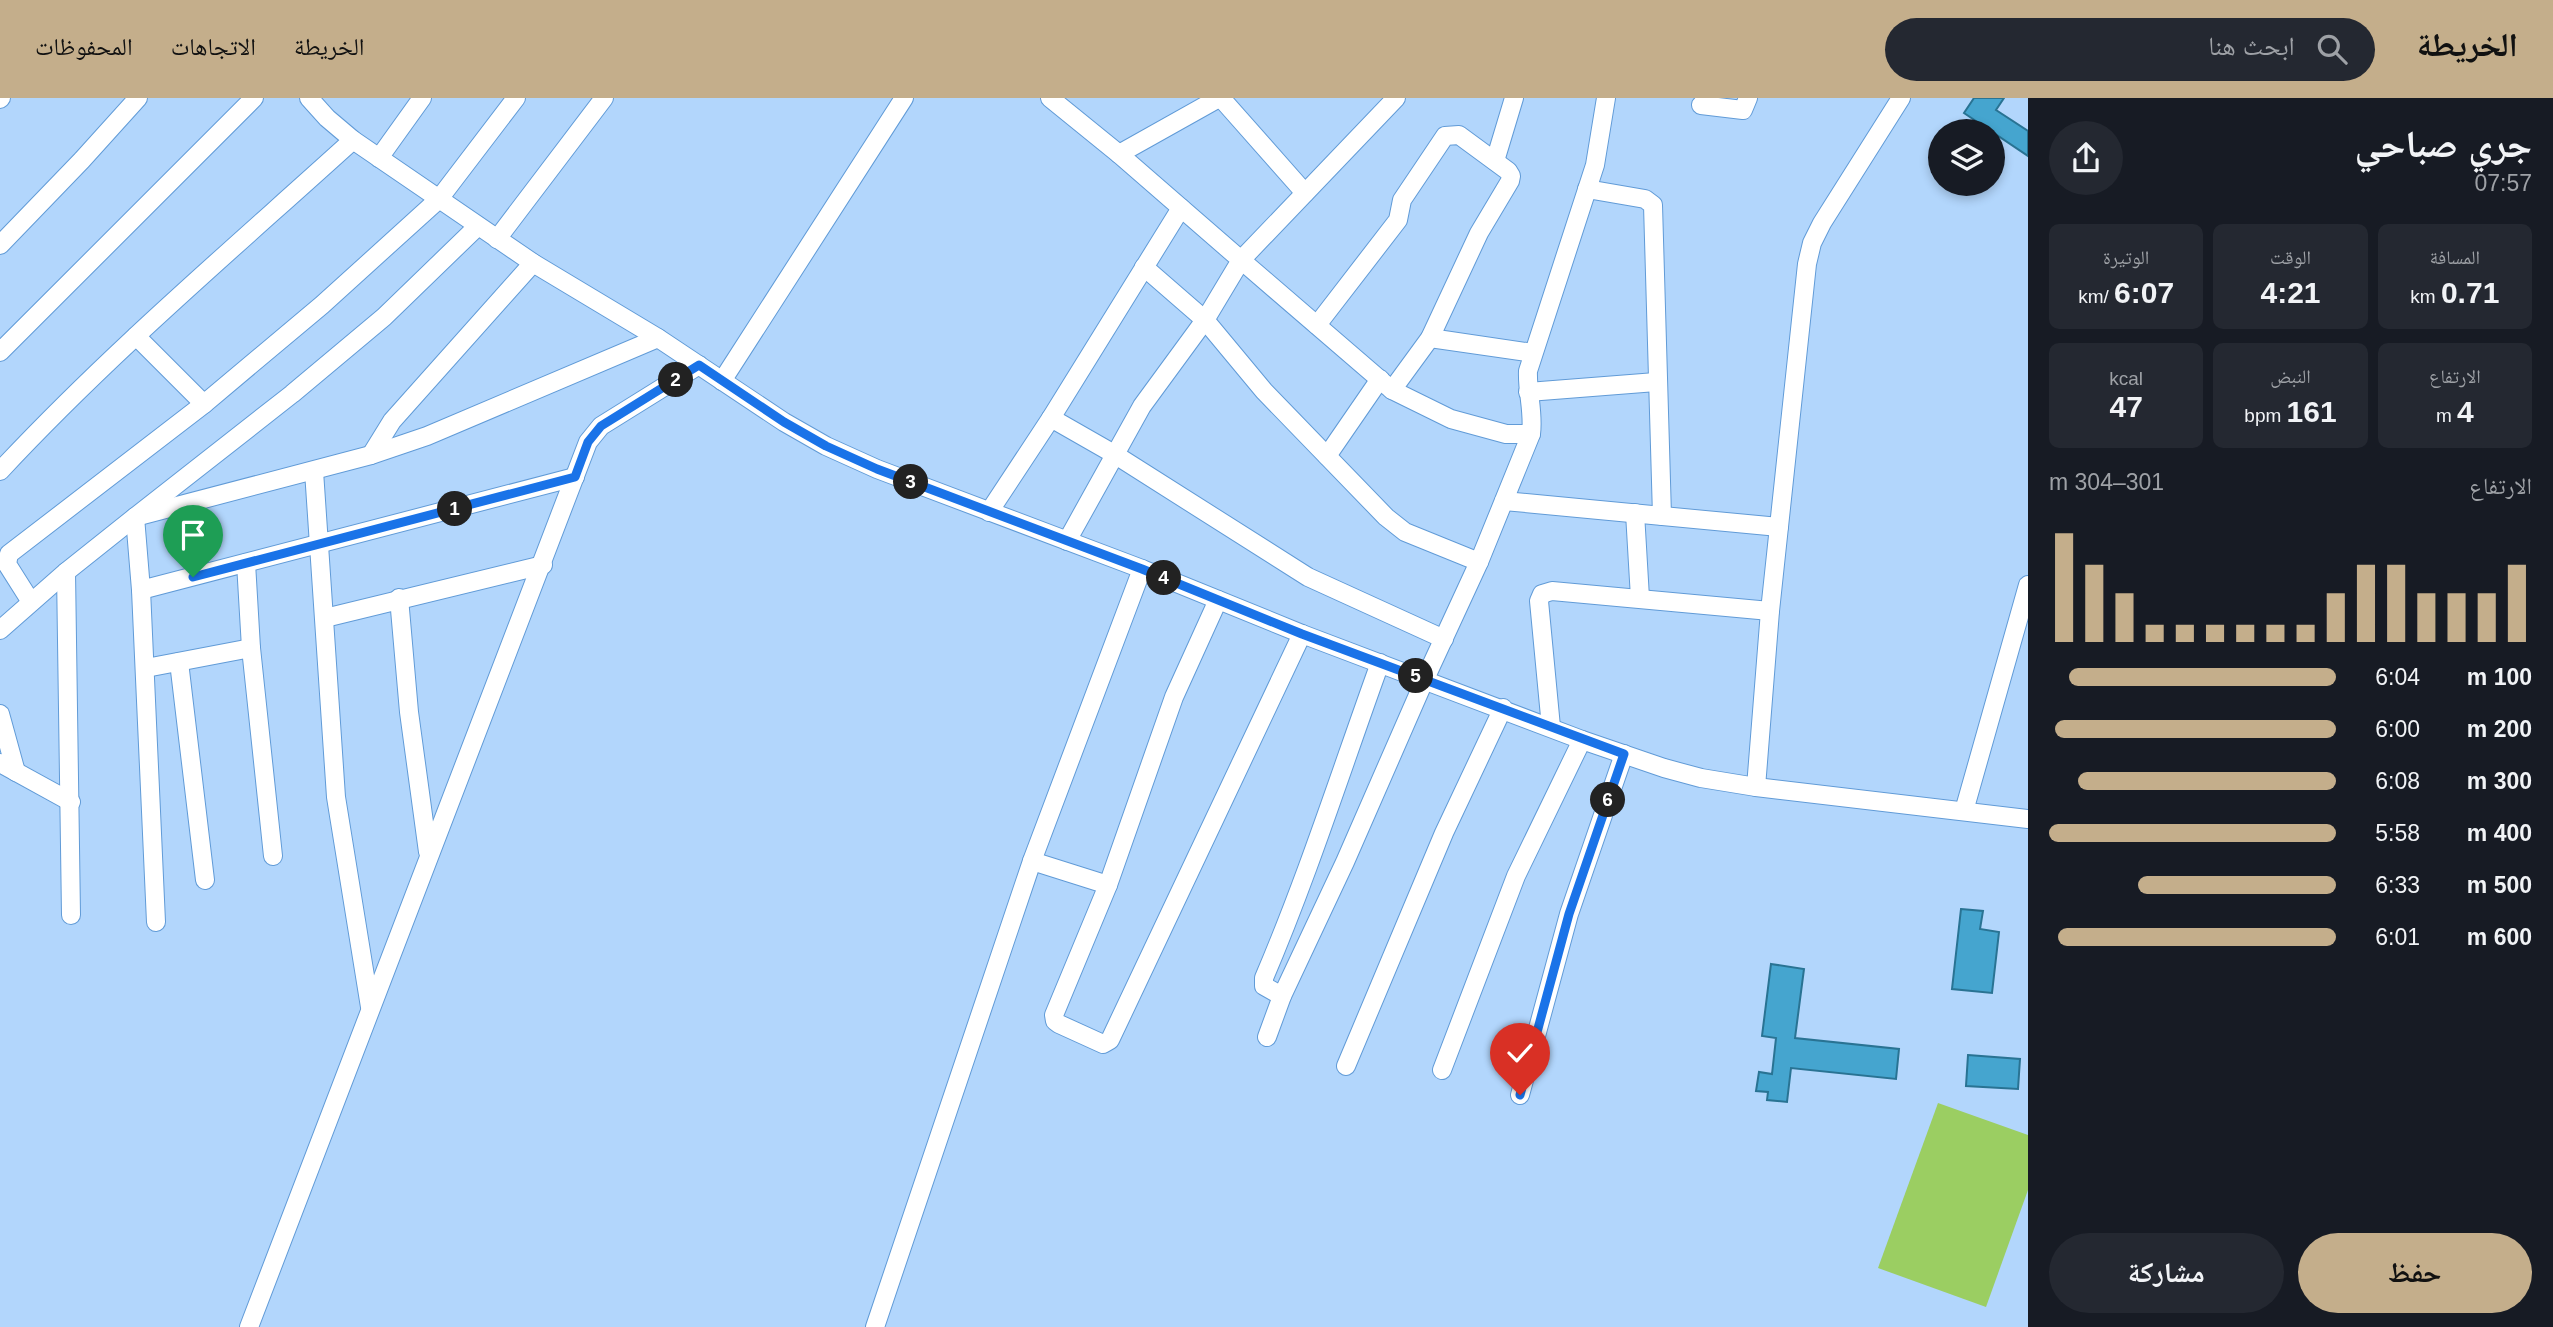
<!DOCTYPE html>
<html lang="ar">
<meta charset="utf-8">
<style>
:root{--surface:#171b24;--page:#242831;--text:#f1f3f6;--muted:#9ea1a6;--accent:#c4ae8b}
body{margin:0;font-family:Arial,"Noto Naskh Arabic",sans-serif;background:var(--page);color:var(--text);direction:rtl;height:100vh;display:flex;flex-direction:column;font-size:26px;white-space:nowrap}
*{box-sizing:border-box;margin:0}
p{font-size:23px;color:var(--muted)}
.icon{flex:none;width:38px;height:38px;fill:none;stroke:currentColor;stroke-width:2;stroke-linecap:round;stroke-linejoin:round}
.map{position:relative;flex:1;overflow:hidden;direction:ltr}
.sheet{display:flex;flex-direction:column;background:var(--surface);width:525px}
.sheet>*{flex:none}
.controls{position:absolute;left:1928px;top:21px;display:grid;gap:14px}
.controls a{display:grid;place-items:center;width:77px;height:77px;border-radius:50%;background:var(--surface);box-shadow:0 4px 10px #0003;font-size:35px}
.pin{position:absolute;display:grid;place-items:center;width:60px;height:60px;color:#fff;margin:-72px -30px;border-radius:50% 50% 50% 0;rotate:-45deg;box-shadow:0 0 7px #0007}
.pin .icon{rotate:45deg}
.km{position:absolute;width:35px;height:35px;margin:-18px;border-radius:50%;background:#222;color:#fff;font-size:19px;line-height:35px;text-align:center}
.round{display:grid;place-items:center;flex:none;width:74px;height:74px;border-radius:37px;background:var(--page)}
.summary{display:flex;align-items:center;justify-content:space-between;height:119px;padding:0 21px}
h1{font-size:38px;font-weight:700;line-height:52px}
.metrics{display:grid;grid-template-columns:repeat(3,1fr);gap:10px;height:119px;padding:7px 21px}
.metrics div{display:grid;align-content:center;border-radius:10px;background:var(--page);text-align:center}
.metrics b{font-size:30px;font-weight:700}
.metrics small{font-size:19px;font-weight:400}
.metrics p{font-size:19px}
.chart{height:196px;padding:14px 21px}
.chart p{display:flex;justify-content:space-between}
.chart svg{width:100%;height:126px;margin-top:7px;stroke:var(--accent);stroke-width:6}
.primary-button{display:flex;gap:14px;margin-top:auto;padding:14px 21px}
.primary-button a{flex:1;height:80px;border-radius:42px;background:var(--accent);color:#111;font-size:28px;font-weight:700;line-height:80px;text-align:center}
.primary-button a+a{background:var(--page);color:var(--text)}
ul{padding:0 21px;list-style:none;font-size:23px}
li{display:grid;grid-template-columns:112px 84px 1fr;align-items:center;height:52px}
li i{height:18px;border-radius:9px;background:var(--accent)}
header{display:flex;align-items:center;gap:42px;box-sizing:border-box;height:98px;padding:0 35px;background:var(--accent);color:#111}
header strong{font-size:33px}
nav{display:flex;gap:38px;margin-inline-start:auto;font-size:24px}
.search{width:490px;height:63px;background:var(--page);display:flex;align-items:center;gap:18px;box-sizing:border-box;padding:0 24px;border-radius:38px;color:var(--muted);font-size:26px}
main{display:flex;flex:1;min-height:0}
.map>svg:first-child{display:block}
</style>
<header>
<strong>الخريطة</strong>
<div class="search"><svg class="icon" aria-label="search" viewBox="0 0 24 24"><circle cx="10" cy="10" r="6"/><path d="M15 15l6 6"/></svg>ابحث هنا</div>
<nav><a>الخريطة</a><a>الاتجاهات</a><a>المحفوظات</a></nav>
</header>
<main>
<section class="sheet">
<div class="summary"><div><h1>جري صباحي</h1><p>07:57</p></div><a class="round"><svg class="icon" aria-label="share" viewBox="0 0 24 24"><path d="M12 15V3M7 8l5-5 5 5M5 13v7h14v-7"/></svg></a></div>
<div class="metrics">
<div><p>المسافة</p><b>0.71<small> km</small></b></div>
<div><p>الوقت</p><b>4:21</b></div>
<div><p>الوتيرة</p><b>6:07<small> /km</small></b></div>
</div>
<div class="metrics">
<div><p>الارتفاع</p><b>4<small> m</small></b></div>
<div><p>النبض</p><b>161<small> bpm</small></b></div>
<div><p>kcal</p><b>47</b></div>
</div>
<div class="chart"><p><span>الارتفاع</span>301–304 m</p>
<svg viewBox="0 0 160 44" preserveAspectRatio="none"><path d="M5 44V6M15 44V17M25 44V27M35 44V38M45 44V38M55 44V38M65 44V38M75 44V38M85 44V38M95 44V27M105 44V17M115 44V17M125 44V27M135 44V27M145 44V27M155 44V17"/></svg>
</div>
<ul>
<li><b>100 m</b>6:04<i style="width:93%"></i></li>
<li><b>200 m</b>6:00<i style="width:98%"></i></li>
<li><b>300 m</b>6:08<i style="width:90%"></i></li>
<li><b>400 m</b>5:58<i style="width:100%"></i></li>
<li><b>500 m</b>6:33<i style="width:69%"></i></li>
<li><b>600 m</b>6:01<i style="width:97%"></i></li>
</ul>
<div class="primary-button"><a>حفظ</a><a>مشاركة</a></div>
</section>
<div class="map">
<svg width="2028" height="1229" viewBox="0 0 2028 1229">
<rect width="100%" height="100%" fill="#b2d6fc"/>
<path fill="#9bce62" d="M1938 1005 2028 1037V1092L1986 1209 1878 1170Z"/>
<g fill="#45a5cf" stroke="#297393" stroke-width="2">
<path d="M1974 0H2004L1996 12 2028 33V58L1964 15Z"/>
<path d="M1961 811 1983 813 1980 831 1999 834 1992 895 1952 891Z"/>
<path d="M1771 866 1804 871 1795 940 1899 951 1896 981 1791 970 1787 1004 1767 1002 1768 994 1756 993 1759 974 1772 976 1776 940 1762 938Z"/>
<path d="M1968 957 2020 961 2018 991 1966 988Z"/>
</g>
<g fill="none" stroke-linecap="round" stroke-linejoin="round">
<defs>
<g id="minor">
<path d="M309 0 327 20 353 42 533 165 658 240 784 324 826 348 877 371 1142 471 1302 536 1582 642 1664 670 1701 680 1756 689 2028 721"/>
<path d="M1050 0 1119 56 1241 162 1205 222 1142 308 1067 443"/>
<path d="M1221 0 1305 95"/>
<path d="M1396 0 1241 162 1392 292 1451 321 1506 336H1531"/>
<path d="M0 1 1 0"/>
<path d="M1701 7 1743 12 1748 0"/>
<path d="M1119 56 1219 0"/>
<path d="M379 60 422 0"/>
<path d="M1495 63 1514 0"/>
<path d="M1587 91 1645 101 1653 107 1662 418"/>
<path d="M478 128 384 219 292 296 135 419 141 492 575 379"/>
<path d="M497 141 604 0"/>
<path d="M0 147 82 62 138 0"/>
<path d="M1144 169 1205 222 1264 293 1386 419 1405 434 1479 464"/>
<path d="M1317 227 1398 122 1402 102 1445 38 1459 37 1508 73 1511 78 1510 83 1479 135 1430 240 1392 292"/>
<path d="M136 238 204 306 322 207 439 101 516 0"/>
<path d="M1430 240 1533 255"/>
<path d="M0 254 254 0"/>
<path d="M722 283 904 0"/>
<path d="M1528 294 1656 284"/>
<path d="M1051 320 1114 356 1308 479 1444 541"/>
<path d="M371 357 392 323 533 165"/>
<path d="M1327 358 1380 281"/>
<path d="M0 373C110 255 234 150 353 42"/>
<path d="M314 373 336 699 370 909"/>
<path d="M1504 403 1779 429"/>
<path d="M989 414 1051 320 1181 110"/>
<path d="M1635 415 1640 500"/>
<path d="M246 465 251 550 273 758"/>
<path d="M66 474 71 817"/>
<path d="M141 492 156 824"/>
<path d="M399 500 409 614 428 754"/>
<path d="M1218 502 1174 599 1108 787 1054 917 1055 923 1059 926 1103 946 1110 942 1302 536"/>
<path d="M31 504 7 466 9 456 204 306"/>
<path d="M325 520 543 467"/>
<path d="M0 532 66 474 135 419 371 357 427 338 658 240"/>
<path d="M179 564 205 782"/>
<path d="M146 570 251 550"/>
<path d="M0 616 16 674"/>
<path d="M1551 629 1539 503 1542 496 1552 493 1770 513"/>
<path d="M0 665 71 704"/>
<path d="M1756 689 1770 513 1807 166 1812 145 1822 125 1901 0"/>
<path d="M1964 713 2028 487"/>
<path d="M1032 763 1108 787"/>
<path d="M1282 898 1264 888V880C1308 777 1342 670 1380 565"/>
<path d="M1267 939 1282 898 1345 764 1425 581 1479 464 1531 336C1534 315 1527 294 1528 273L1595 67 1606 0"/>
<path d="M1346 968 1444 735 1503 610"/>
<path d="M1442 972 1516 778 1582 642"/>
<path d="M1520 997 1569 816 1624 656"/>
<path d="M249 1229 588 344 601 328 699 267"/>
<path d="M875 1229 1032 763 1142 471"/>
</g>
</defs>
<use href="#minor" stroke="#619bd7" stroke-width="20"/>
<use href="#minor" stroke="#fff" stroke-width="18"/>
</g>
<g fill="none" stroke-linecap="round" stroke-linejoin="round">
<defs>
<path id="route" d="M193 479 575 379 588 344 601 328 699 267 784 324 826 348 877 371 1142 471 1302 536 1624 656 1569 816 1520 997"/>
</defs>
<use href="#route" stroke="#fff" stroke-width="14"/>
<use href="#route" stroke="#1a73e8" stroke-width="9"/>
</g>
</svg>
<div class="controls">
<a><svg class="icon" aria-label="layers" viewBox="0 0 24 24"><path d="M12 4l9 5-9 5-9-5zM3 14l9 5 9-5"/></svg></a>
</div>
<div class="pin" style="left:193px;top:479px;background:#1e9e55"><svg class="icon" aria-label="arrive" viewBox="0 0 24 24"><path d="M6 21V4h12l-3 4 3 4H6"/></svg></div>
<div class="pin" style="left:1520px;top:997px;background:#d93025"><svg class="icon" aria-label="check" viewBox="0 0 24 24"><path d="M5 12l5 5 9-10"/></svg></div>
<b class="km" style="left:455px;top:411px">1</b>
<b class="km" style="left:676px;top:282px">2</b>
<b class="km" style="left:911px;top:384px">3</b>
<b class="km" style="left:1164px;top:480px">4</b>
<b class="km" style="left:1416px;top:578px">5</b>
<b class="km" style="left:1608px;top:702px">6</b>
</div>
</main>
